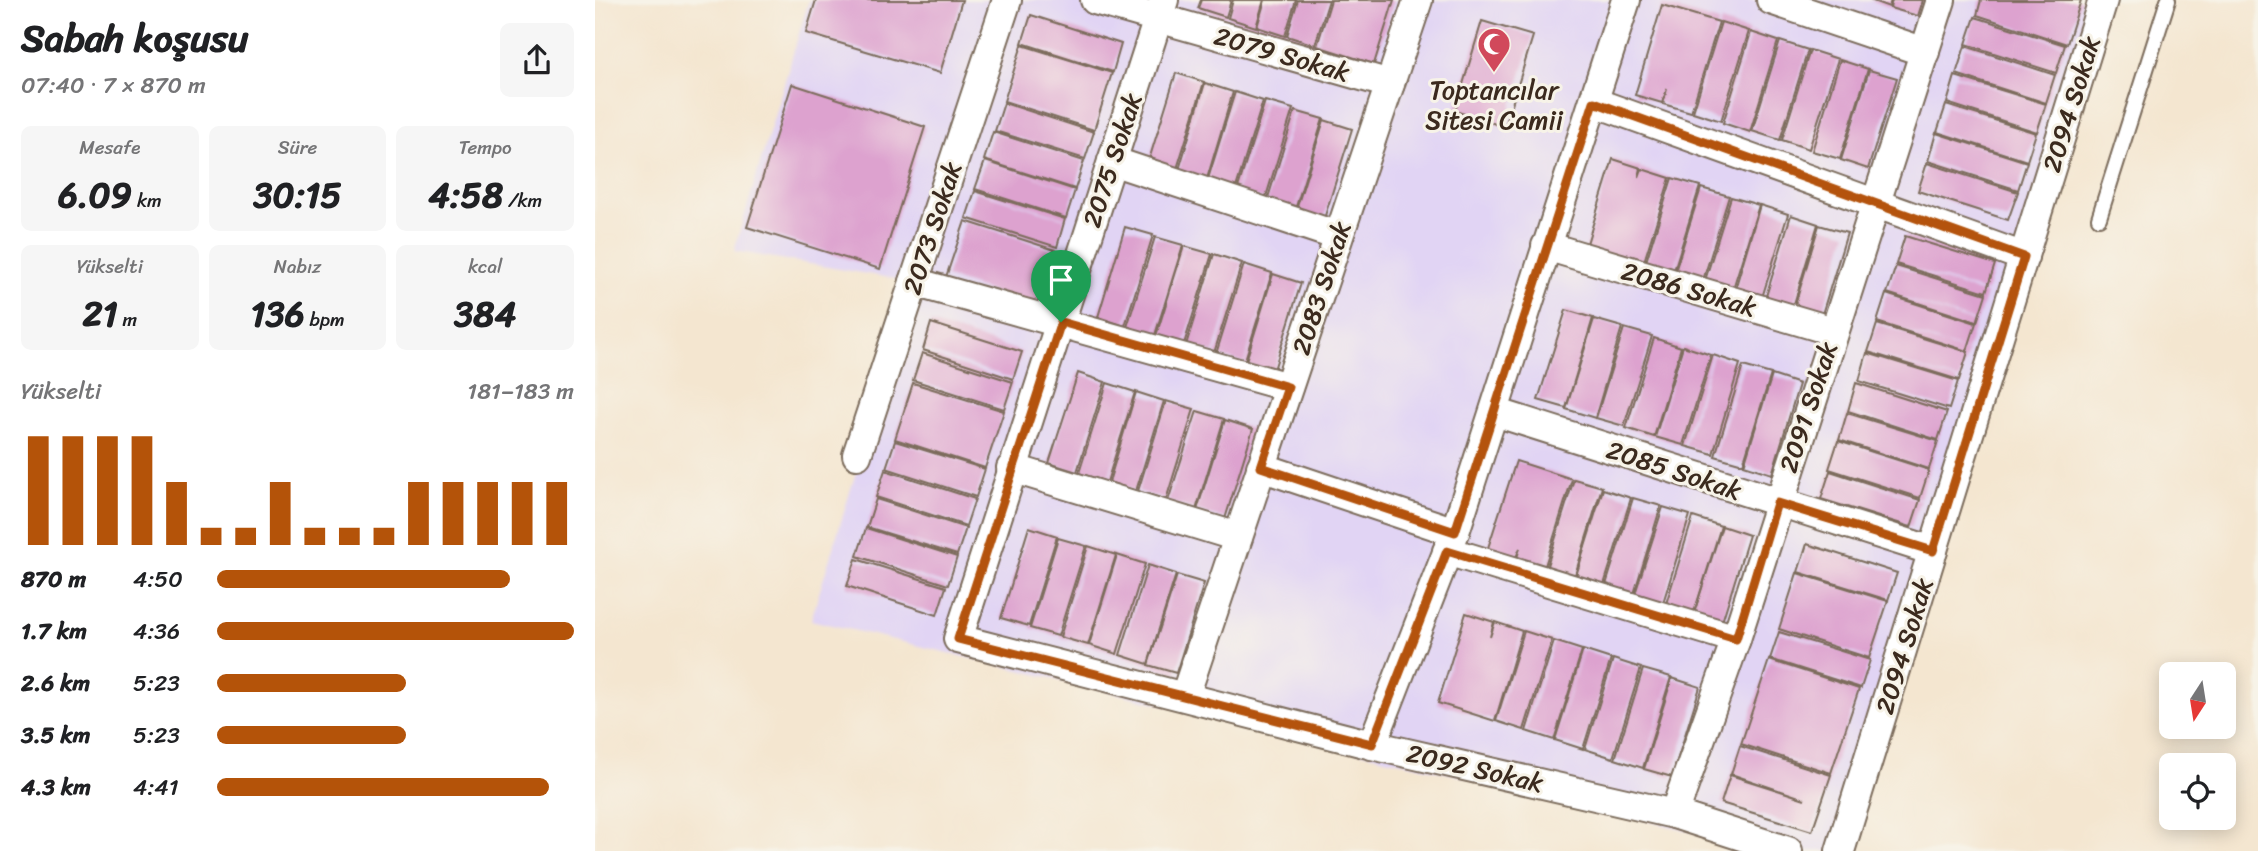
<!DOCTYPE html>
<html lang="tr">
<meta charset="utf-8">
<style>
:root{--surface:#fff;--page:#f6f6f6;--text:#202124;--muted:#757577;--accent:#b45309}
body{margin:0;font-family:Sriracha,sans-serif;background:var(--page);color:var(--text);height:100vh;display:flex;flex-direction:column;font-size:26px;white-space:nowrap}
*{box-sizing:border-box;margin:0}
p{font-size:23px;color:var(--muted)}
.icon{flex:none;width:38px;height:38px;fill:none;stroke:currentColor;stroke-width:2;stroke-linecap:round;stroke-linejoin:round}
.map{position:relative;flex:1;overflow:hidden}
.side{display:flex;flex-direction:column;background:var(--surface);width:595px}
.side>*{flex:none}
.needle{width:46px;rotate:192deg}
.fabs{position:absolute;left:1564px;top:662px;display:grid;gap:14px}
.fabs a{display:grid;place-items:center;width:77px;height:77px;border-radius:10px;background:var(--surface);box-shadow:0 4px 18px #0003;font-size:35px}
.pin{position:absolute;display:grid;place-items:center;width:60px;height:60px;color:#fff;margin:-72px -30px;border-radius:50% 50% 50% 0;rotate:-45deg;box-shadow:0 0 7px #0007}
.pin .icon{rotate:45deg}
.round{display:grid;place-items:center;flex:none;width:74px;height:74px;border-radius:10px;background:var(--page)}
.head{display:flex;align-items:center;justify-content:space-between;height:119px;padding:0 21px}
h1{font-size:38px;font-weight:700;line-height:52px}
.stats{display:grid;grid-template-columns:repeat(3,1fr);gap:10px;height:119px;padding:7px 21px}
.stats div{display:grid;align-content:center;border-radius:10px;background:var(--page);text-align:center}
.stats b{font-size:35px;font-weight:700}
.stats small{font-size:19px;font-weight:400}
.stats p{font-size:19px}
.chart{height:196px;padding:14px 21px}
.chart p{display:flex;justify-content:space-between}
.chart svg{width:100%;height:126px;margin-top:7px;stroke:var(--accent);stroke-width:6}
ul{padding:0 21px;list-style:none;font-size:23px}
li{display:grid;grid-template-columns:112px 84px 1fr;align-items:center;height:52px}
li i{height:18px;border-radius:9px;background:var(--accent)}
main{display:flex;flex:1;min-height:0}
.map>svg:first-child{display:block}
</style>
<main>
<section class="side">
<div class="head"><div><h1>Sabah koşusu</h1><p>07:40 · 7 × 870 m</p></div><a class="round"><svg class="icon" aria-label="share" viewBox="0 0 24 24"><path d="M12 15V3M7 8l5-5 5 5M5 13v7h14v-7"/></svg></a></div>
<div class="stats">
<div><p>Mesafe</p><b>6.09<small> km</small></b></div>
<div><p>Süre</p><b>30:15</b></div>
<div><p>Tempo</p><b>4:58<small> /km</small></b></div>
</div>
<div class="stats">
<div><p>Yükselti</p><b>21<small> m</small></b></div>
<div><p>Nabız</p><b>136<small> bpm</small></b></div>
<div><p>kcal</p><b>384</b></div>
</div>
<div class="chart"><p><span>Yükselti</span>181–183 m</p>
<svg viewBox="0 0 160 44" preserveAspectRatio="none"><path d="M5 44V6M15 44V6M25 44V6M35 44V6M45 44V22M55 44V38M65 44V38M75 44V22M85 44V38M95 44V38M105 44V38M115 44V22M125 44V22M135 44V22M145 44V22M155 44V22"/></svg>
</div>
<ul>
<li><b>870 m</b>4:50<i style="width:82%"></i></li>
<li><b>1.7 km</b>4:36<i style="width:100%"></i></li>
<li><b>2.6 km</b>5:23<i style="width:53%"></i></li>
<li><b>3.5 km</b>5:23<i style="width:53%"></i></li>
<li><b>4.3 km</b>4:41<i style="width:93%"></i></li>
</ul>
</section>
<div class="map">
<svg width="1663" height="851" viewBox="0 0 1663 851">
<rect width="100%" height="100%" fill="#f7f3e8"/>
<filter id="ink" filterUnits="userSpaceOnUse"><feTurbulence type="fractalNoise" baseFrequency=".0143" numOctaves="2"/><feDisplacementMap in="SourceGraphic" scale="14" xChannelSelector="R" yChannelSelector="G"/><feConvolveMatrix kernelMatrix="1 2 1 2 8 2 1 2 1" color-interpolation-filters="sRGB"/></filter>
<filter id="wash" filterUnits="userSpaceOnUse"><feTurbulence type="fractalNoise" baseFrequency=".00686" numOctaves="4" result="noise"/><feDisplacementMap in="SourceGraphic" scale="28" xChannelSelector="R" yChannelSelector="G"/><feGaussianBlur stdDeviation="1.57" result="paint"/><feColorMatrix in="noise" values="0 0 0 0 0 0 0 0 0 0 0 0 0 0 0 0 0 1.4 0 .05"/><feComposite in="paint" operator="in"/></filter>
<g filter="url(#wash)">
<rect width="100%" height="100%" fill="#f4e6d0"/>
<path fill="#e1d4f4" d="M214 0H1509L1245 851H1177L216 620 319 282 139 251Z"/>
<g id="blocks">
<g fill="#dda2cf">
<path d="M221 0H367L345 73 211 33Z"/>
<path d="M606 0H636L631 17 603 8Z"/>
<path d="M638 0H669L661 27 633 18Z"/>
<path d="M670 0H701L690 36 662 27Z"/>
<path d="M703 0H734L720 45 692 36Z"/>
<path d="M736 0H799L779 64 722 46Z"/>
<path d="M1275 0H1296L1294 7Z"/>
<path d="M1297 0H1328L1323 16 1295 8Z"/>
<path d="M1386 0H1486L1472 44 1382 15Z"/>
<path d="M1067 5 1124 22 1096 112 1068 104 1072 89 1067 103 1040 95Z"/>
<path d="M436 15 526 44 518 72 427 43Z"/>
<path d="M1380 17 1470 45 1461 73 1371 44Z"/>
<path d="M887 21 938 36 910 127 860 111Z"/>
<path d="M1126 22 1154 31 1126 121 1098 112Z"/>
<path d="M1156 32 1183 41 1155 132 1128 123Z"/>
<path d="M1185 41 1213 50 1185 140 1157 131Z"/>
<path d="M427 45 517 73 499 130 409 101Z"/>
<path d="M1370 46 1460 75 1451 103 1361 74Z"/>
<path d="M1215 50 1243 59 1214 149 1187 140Z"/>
<path d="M1245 60 1273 69 1245 159 1217 151Z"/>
<path d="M1274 70 1302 78 1273 169 1246 160Z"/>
<path d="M581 73 609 82 581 172 553 163Z"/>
<path d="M1360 76 1451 104 1442 132 1352 103Z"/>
<path d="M610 83 638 92 611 182 583 173Z"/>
<path d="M197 84 330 127 285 269 152 227Z"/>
<path d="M640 92 668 101 640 191 612 182Z"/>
<path d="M670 101 698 109 670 200 642 191Z"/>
<path d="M409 103 499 132 490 159 400 131Z"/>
<path d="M1351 105 1441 133 1432 161 1342 132Z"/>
<path d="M700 111 728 119 700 210 672 201Z"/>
<path d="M729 120 757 129 729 219 701 210Z"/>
<path d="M398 132 489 161 480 189 389 160Z"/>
<path d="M1341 133 1432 162 1423 190 1333 161Z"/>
<path d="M1018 159 1046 168 1044 177 1047 169 1075 178 1047 268 990 250Z"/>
<path d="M390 161 480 190 471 218 380 189Z"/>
<path d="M1332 163 1423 192 1413 220 1323 191Z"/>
<path d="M1077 178 1105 186 1077 277 1049 268Z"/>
<path d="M1106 188 1134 196 1106 287 1078 278Z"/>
<path d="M380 191 470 219 462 247 371 218Z"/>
<path d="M1136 197 1164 205 1136 295 1108 287Z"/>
<path d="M1165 205 1193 214 1165 304 1138 296Z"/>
<path d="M1196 215 1223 224 1196 314 1168 306Z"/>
<path d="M370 221 460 250 442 306 351 277Z"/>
<path d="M1224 225 1252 233 1224 324 1197 315Z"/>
<path d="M530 227 558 235 530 326 503 317Z"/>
<path d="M1310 236 1400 264 1391 292 1301 264Z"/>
<path d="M560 237 588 245 560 335 532 327Z"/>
<path d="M589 246 617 254 589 344 561 336Z"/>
<path d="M619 254 647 263 619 353 591 345Z"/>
<path d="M649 264 677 273 649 363 621 354Z"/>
<path d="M1301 266 1391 294 1382 322 1292 293Z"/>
<path d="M678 274 706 283 678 373 650 364Z"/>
<path d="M1291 294 1381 323 1372 351 1282 322Z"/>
<path d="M971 310 998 318 971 408 943 400Z"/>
<path d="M999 319 1027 327 1000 418 971 409Z"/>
<path d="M336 323 427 352 418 379 328 350Z"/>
<path d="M1282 324 1373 352 1364 380 1273 352Z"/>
<path d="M1029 328 1057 336 1029 426 1001 418Z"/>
<path d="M1059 338 1086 347 1059 437 1031 428Z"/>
<path d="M1088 346 1116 355 1088 445 1060 437Z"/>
<path d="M327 353 418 382 409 409 318 380Z"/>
<path d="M1272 353 1363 381 1354 409 1264 381Z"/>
<path d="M1118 355 1145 364 1118 454 1090 446Z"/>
<path d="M1148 366 1176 374 1148 464 1120 456Z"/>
<path d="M483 373 510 382 482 472 454 463Z"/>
<path d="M1177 375 1204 384 1177 474 1149 465Z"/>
<path d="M318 383 409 411 390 468 300 439Z"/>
<path d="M512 383 540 392 512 482 484 473Z"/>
<path d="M1261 383 1352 412 1343 440 1253 411Z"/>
<path d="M541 392 569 401 541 491 514 482Z"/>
<path d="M571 401 599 409 571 500 543 491Z"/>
<path d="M602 411 629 419 601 510 573 501Z"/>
<path d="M1252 413 1343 441 1334 469 1244 440Z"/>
<path d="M630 420 658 429 630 519 602 510Z"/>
<path d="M300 441 390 469 381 497 291 468Z"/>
<path d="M1243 441 1334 470 1325 498 1234 469Z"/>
<path d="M921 461 977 479 949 569 921 561 925 548 920 560 892 551Z"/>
<path d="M290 470 380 499 371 526 281 497Z"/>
<path d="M1235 471 1325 500 1316 527 1226 499Z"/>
<path d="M979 479 1007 487 979 578 951 569Z"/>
<path d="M1008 489 1036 498 1008 588 980 579Z"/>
<path d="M1038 498 1066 506 1038 597 1010 588Z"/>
<path d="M281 499 371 528 362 555 272 527Z"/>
<path d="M1068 507 1095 515 1067 606 1039 597Z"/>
<path d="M1098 517 1126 526 1098 616 1070 607Z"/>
<path d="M1127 526 1154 535 1126 625 1098 616Z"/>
<path d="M434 527 462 536 434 626 406 618Z"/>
<path d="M271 528 362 557 353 585 262 556Z"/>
<path d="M463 538 491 546 463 636 435 628Z"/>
<path d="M1212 544 1302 573 1293 600 1203 572Z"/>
<path d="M493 546 521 555 493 645 465 637Z"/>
<path d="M522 555 550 564 522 654 494 645Z"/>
<path d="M261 559 351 587 342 615 252 586Z"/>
<path d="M553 565 581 574 553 664 525 655Z"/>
<path d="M1202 573 1293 601 1274 658 1184 629Z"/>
<path d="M582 575 609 583 581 673 553 665Z"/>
<path d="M871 613 899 622 895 637 900 622 927 631 900 721 843 703Z"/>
<path d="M929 631 957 640 929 730 901 721Z"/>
<path d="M1184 632 1275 660 1266 688 1175 659Z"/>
<path d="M959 641 987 650 959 740 931 731Z"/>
<path d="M988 650 1016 659 988 749 960 740Z"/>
<path d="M1018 659 1046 668 1018 758 990 749Z"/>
<path d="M1174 660 1264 689 1236 773 1146 744Z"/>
<path d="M1048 669 1076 677 1048 768 1020 759Z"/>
<path d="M1077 678 1105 687 1077 777 1049 769Z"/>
<path d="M1145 746 1236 775 1217 831 1126 803 1135 775 1210 799 1136 774Z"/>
</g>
</g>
</g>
<g filter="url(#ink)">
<use href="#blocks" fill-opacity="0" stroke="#7c6c5c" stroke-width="2"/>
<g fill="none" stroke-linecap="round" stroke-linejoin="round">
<defs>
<path id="service" d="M1504 218 1573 0"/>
<g id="minor">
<path d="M500 0 795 84"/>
<path d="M569 0 363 639 777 745 1079 814 1193 851"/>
<path d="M1176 0 1330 52"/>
<path d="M999 102 1429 257"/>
<path d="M517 161 743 236"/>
<path d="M951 246 1238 331"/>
<path d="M319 282 693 387"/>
<path d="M900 412 1338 551"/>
<path d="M262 455 412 0"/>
<path d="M666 467 860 532"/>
<path d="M416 468 643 537"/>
<path d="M852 551 1141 639"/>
<path d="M590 696 823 0"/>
<path d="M777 745 860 532 1031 0"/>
<path d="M1079 814 1141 639 1346 0"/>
<path d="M1245 851 1508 0"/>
</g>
</defs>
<use href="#service" stroke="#7c6c5c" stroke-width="18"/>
<use href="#minor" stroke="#7c6c5c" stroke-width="32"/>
<use href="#service" stroke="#fff" stroke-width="14"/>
<use href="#minor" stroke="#fff" stroke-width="28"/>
</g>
</g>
<g fill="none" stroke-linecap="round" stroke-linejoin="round" filter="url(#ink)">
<defs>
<path id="route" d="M999 102 1429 257 1338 551 1182 503 1141 639 852 551 777 744 363 639 466 322 693 387 666 467 860 532Z"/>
</defs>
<use href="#route" stroke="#fff" stroke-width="14"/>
<use href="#route" stroke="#b45309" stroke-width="9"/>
</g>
<defs>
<symbol id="mosque-pin" viewBox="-11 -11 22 30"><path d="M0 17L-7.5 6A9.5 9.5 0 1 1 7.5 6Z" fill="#d1495b" stroke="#f7f3e8"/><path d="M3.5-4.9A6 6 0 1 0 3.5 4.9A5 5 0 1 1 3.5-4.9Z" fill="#fff"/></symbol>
</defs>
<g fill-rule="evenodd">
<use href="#mosque-pin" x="880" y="25" width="38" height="52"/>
</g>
<g text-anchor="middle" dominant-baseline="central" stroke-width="6" stroke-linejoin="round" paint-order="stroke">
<g font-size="26" fill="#3b2a1e" stroke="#f7f3e8">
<text transform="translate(687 54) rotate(16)">2079 Sokak</text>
<text transform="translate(1476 104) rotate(-73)">2094 Sokak</text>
<text transform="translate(517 160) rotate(-72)">2075 Sokak</text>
<text transform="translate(337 228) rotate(-72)">2073 Sokak</text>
<text transform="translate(726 288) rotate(-72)">2083 Sokak</text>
<text transform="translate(1094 289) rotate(16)">2086 Sokak</text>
<text transform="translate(1213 407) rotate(-72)">2091 Sokak</text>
<text transform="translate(1079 470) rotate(18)">2085 Sokak</text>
<text transform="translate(1309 646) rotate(-73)">2094 Sokak</text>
<text transform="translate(880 768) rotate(13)">2092 Sokak</text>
</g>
<g font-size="26" fill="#3b2a1e" stroke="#f7f3e8">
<text x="899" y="90">Toptancılar<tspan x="899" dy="30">Sitesi Camii</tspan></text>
</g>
</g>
</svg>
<div class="fabs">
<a><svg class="needle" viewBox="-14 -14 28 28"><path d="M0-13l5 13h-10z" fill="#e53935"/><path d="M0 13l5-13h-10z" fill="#757577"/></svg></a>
<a><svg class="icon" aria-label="locate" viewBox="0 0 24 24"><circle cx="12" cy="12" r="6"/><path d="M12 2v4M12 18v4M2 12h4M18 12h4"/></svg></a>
</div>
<div class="pin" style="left:466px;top:322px;background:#1e9e55"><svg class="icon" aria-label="arrive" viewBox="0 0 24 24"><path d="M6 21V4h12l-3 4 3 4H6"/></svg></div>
</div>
</main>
